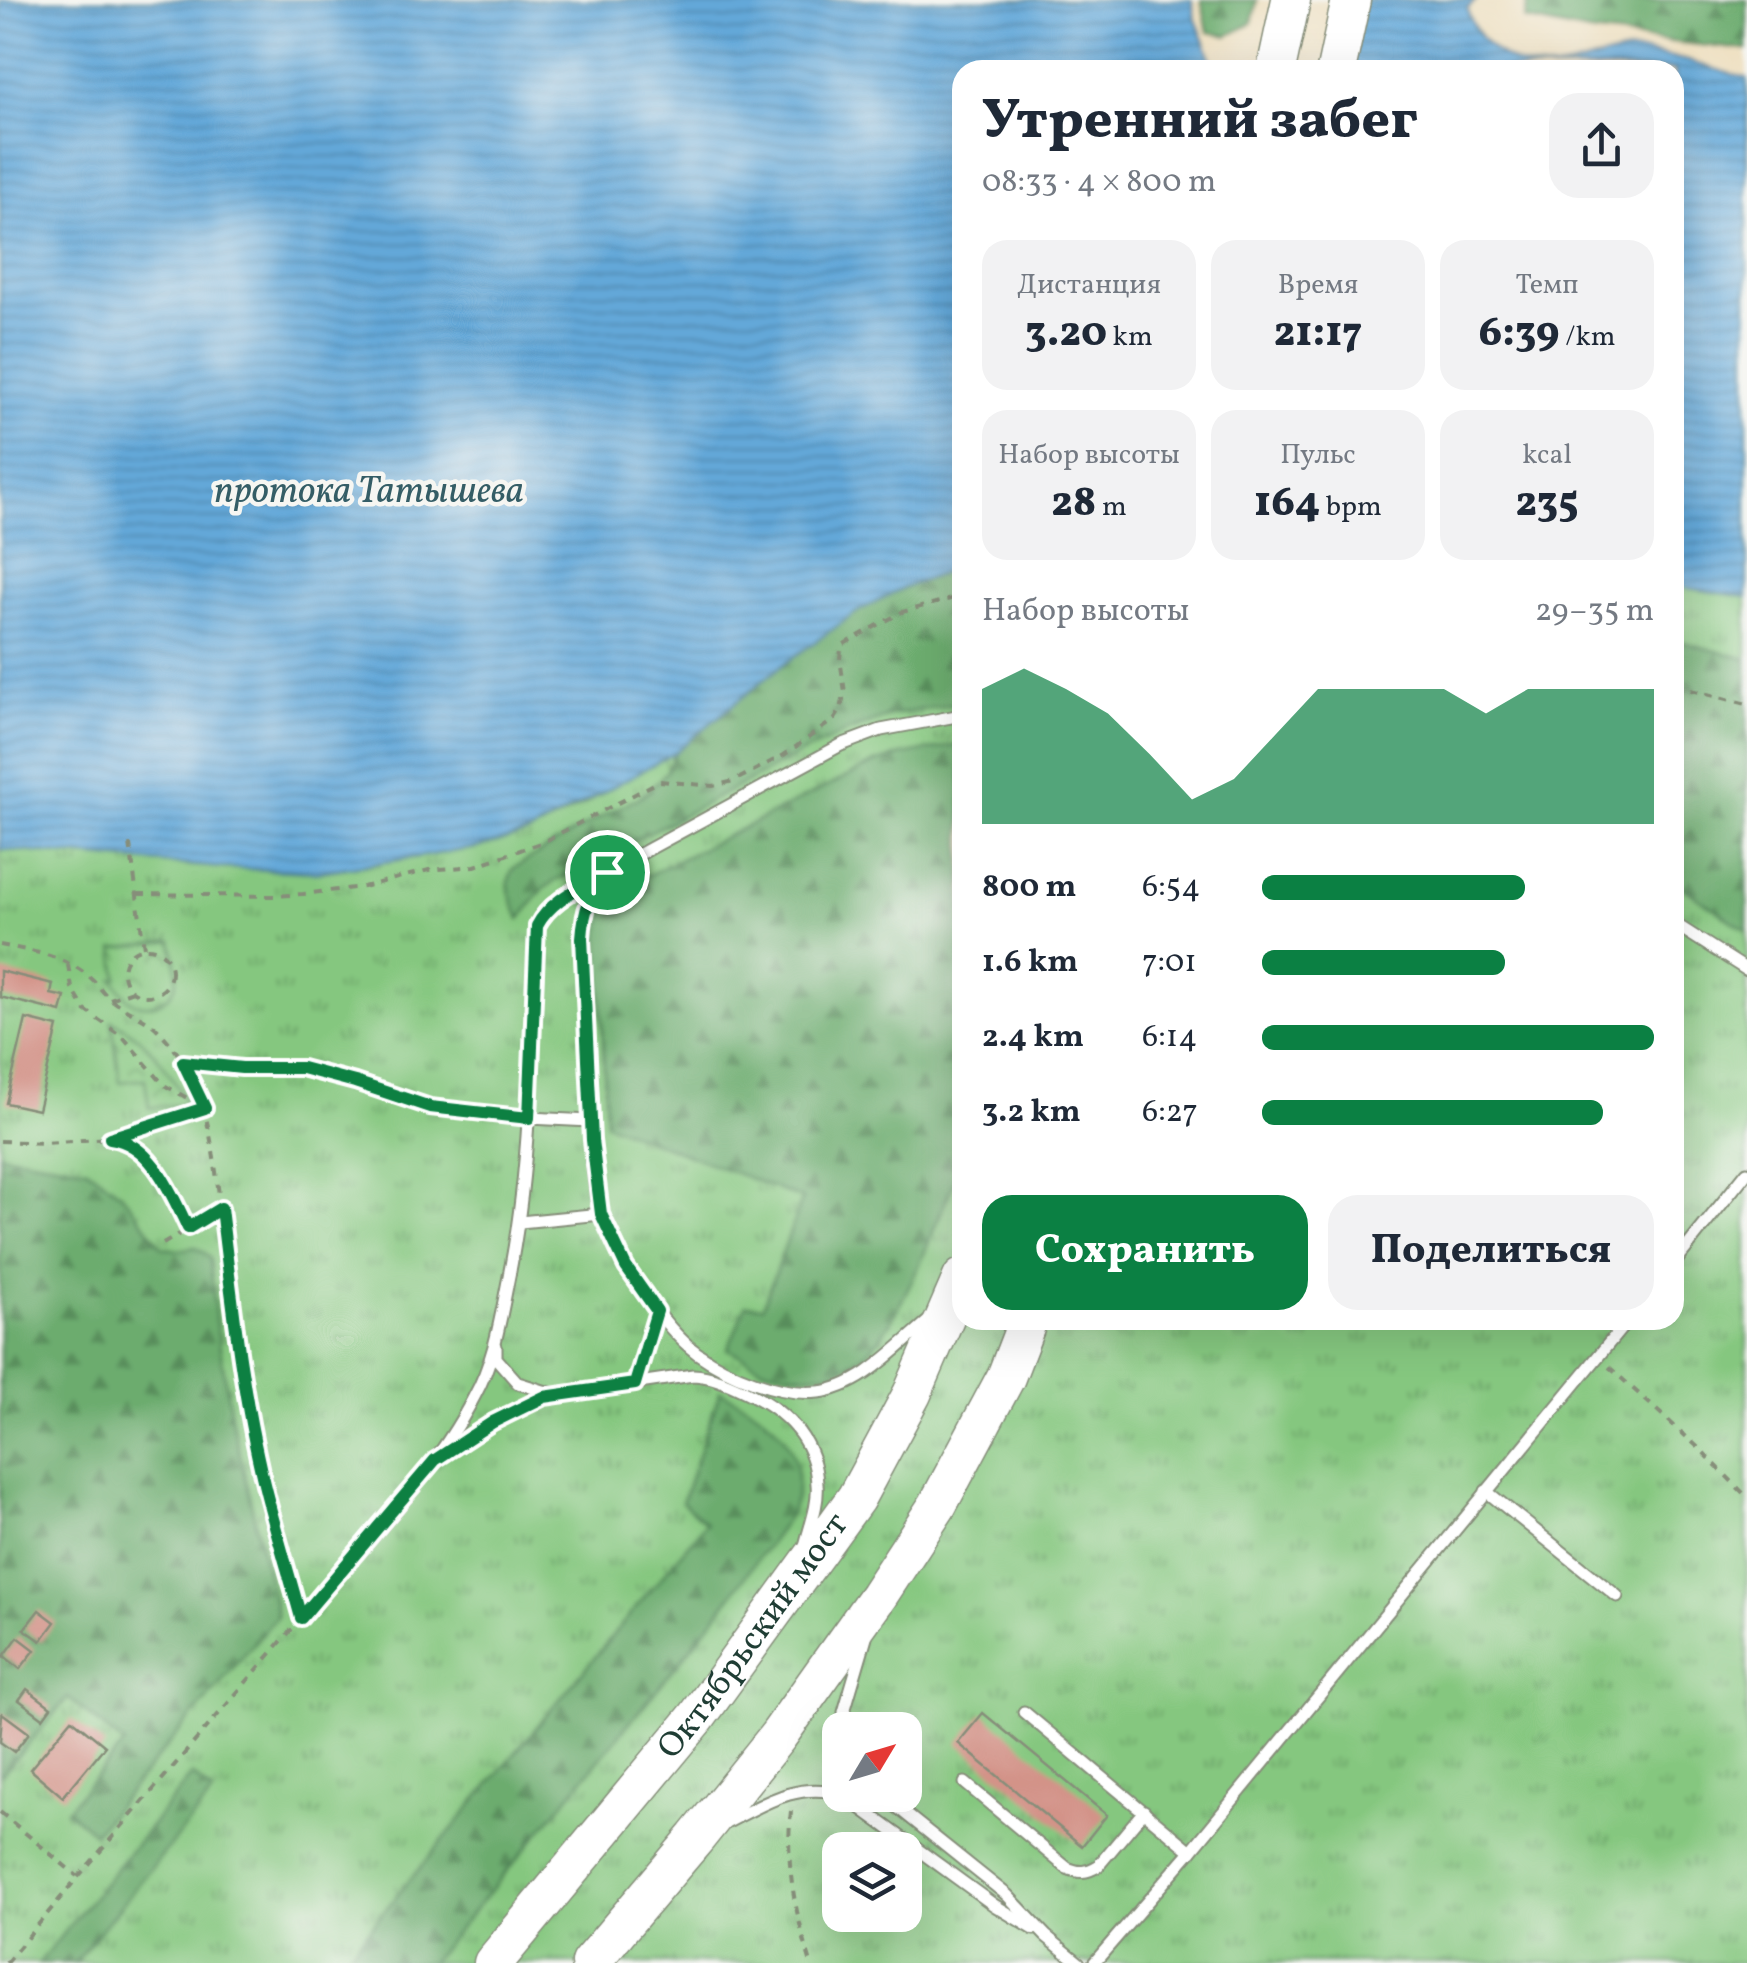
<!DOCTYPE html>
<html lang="ru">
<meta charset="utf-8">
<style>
:root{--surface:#fff;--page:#f2f2f3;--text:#1f2937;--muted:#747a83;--accent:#0b8043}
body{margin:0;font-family:Vollkorn,serif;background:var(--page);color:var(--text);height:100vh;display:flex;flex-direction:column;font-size:38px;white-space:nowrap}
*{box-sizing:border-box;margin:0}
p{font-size:32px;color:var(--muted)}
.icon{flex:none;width:55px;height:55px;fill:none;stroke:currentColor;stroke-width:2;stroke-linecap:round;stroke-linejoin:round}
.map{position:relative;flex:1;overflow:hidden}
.panel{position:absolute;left:952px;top:60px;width:732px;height:1270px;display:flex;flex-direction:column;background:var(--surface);border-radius:30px;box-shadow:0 10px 40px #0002}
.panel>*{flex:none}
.needle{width:65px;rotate:52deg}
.buttons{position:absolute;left:822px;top:1712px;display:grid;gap:20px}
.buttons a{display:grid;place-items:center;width:100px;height:100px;border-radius:20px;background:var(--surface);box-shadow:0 10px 40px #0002;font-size:50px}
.pin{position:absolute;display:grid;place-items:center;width:85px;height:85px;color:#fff;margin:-42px;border:5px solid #fff;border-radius:50%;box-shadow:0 2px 10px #0007}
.round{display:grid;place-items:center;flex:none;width:105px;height:105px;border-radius:30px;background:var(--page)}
.summary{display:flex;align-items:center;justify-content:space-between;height:170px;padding:0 30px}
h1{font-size:55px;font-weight:800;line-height:75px}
.figures{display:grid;grid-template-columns:repeat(3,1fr);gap:15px;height:170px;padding:10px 30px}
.figures div{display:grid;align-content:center;border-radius:25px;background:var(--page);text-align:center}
.figures b{font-size:42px;font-weight:800}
.figures small{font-size:28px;font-weight:400}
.figures p{font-size:28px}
.chart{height:280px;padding:20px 30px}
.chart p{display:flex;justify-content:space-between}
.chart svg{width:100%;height:180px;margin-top:10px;fill:var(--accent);opacity:.7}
.primary-button{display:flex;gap:20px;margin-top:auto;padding:20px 30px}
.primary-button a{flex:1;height:115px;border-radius:30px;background:var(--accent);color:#fff;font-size:40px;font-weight:800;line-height:115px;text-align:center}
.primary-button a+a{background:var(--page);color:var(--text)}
ul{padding:0 30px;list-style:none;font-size:32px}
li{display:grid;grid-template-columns:160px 120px 1fr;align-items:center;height:75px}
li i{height:25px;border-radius:12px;background:var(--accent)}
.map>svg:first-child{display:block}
</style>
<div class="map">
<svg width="1747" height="1963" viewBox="0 0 1747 1963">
<defs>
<pattern id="grass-tufts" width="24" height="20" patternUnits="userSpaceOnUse" patternTransform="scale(2.5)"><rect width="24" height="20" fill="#85c77f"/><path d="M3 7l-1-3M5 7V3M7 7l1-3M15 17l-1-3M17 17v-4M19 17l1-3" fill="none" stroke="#6ca369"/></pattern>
<pattern id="forest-firs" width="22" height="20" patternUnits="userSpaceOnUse" patternTransform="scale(2.5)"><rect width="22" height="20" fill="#6cac6e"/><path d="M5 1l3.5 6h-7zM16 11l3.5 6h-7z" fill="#588d5b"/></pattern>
<pattern id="park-crowns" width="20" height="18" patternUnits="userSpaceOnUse" patternTransform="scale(2.5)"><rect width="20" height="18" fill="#85c77f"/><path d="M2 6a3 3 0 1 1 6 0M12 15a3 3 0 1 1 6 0" fill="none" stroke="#6ca369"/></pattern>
<pattern id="water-rules" width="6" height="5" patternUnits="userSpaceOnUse" patternTransform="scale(2.5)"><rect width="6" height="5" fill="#64a8d9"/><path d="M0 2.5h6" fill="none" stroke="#528ab1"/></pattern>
</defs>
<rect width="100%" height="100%" fill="#f6f6f2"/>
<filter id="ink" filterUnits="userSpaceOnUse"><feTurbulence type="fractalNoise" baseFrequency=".01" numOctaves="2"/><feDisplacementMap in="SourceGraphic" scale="20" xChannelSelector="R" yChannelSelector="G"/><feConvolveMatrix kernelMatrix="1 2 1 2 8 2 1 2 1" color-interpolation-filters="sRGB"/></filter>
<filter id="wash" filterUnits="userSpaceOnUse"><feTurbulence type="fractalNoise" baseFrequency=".0048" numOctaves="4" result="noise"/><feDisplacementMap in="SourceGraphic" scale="40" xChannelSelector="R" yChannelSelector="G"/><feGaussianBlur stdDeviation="2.25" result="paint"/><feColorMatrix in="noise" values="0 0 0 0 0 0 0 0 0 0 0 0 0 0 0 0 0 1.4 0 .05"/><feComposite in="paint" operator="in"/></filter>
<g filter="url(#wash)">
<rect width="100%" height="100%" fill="#eedfbf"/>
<path fill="url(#grass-tufts)" stroke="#52825a" stroke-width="2.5" fill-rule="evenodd" d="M962 566V1320H1675V586L1747 597V1963H0V849L318 872 476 848 529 833 582 806ZM840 1730H905V1795H840ZM840 1850H905V1915H840Z"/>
<g fill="url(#forest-firs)" stroke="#467451" stroke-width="2.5">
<path d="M1201 0H1257L1252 23 1228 36 1208 32Z"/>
<path d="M1528 0H1747V50L1589 33 1525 20Z"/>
<path d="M962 566V703L892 715 849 731 808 750 552 883C532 896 535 904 520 919 513 900 502 887 514 868L590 823 646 793 667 771 674 753C732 704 792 652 857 612 890 592 927 579 962 566Z"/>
<path d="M1675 640 1747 659V931L1675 882Z"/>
<path d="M962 744V1161L920 1264 894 1316 880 1338 866 1354 835 1372 805 1375 763 1368 728 1349 746 1305 763 1306 802 1199 606 1123 599 946C600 916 606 907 626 886L875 763 902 755Z"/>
<path d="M0 1154 87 1168 122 1194 162 1247 178 1250 195 1247 206 1254 210 1259 216 1322 232 1421 277 1616 94 1833 66 1810 124 1744 68 1698 0 1776Z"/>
<path d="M720 1391C763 1412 802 1436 797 1491 794 1517 770 1541 755 1562 717 1618 672 1671 629 1723 563 1804 497 1883 430 1963H341L706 1523 682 1502Z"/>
<path d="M192 1775 213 1793 74 1963H39Z"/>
</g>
<g fill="url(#park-crowns)" stroke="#52825a" stroke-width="2.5">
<path d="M172 941C174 954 179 970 176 983 170 1003 145 1012 129 999 122 993 118 985 113 979L118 978 114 949Z"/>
<path d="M112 1021C149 1038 168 1069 187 1104L149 1108 145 1079 120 1082Z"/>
</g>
<g fill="url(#water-rules)" stroke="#427286" stroke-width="2.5">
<path d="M0 0H1192L1195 17 1216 70H962V566L903 588 857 612 781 666 674 753 529 833 476 848 318 872 222 868 0 849Z"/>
<path d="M1358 0H1476L1467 9C1478 48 1517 73 1557 69 1582 67 1607 53 1633 52 1665 51 1714 70 1747 78V597L1675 586V70H1338Z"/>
</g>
<g id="blocks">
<g fill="#d39388">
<path d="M0 971 53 984 51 994 65 997 61 1012 0 997Z"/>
<path d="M26 1019 58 1027 38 1110 6 1103Z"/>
<path d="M39 1610 55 1622 41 1641 24 1629Z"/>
<path d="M18 1637 35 1650 20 1669 4 1656Z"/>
<path d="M27 1689 51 1707 43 1718 19 1700Z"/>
<path d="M2 1713 29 1733 14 1752 0 1742Z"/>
<path d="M983 1713 1107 1815 1082 1846 958 1743Z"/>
<path d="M72 1719 105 1746 63 1797 30 1769Z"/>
</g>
</g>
</g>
<g filter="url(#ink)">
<use href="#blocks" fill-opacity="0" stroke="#868e7a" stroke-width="2.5"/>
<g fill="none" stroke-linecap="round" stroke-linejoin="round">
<defs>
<g id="lane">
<path d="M602 879 586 905 582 938C585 996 588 1054 591 1112 592 1146 592 1185 602 1217 616 1257 663 1328 697 1353 728 1375 780 1396 818 1392 862 1388 899 1345 931 1319"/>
<path d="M1675 924 1747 970"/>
<path d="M529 1118 591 1121"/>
<path d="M520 1222 601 1214"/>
<path d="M1675 1262 1747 1172"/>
<path d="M496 1346V1358L518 1383 553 1394"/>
<path d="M635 1384 657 1311"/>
<path d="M441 1456 493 1422 544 1397 693 1375C712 1376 727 1383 744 1391 783 1409 815 1438 817 1484 819 1504 810 1526 805 1546"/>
<path d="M1486 1491 1617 1596"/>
<path d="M301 1618C359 1550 433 1477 474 1397 494 1361 500 1321 508 1281 531 1169 531 1055 535 940L537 926 543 915 557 902 607 872 841 745 881 730 962 715"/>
<path d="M1024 1712 1191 1851"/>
<path d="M844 1730V1712L866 1637"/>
<path d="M965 1783 1067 1868C1079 1873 1086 1873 1098 1866L1144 1811"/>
<path d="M843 1795 994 1905 1034 1929"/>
<path d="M882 1795 1007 1895 1046 1936 1079 1963"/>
<path d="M722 1825C759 1807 797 1780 840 1794"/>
<path d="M1094 1963 1191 1851 1628 1320"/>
</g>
<g id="primary">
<path d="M1276 70 1291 0"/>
<path d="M1336 70 1351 0"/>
<path id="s1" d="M493 1963 697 1717 856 1498 912 1394 962 1278"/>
<path d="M590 1963 696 1838 778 1736 878 1596 937 1506 1006 1377 1028 1320"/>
</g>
</defs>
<use href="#lane" stroke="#868e7a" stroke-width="15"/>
<use href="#primary" stroke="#868e7a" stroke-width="41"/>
<g stroke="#868e7a" stroke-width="4" stroke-dasharray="8 8" stroke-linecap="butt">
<path d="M1675 686 1747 704"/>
<path d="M130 844 144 948"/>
<path d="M138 894 274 896 303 894 363 887 429 870 475 866 543 842 660 781 713 786 734 781 784 755 835 719 841 709 845 692 840 659 841 649 844 644 902 612 962 596"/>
<path d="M0 945C33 951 65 956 91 978 99 985 103 994 112 1000 126 1011 143 1016 156 1028 204 1075 211 1132 219 1195 224 1235 228 1275 234 1315 243 1369 251 1425 263 1479 272 1521 285 1562 297 1603"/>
<circle cx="147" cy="972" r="24"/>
<path d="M68 965 72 988 85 1010 124 1038 164 1085 205 1108"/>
<path d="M110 999 133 991"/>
<path d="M183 1062 242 1067 272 1066 301 1068 355 1082 430 1107 512 1116"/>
<path d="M115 1138C150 1143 175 1200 188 1228"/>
<path d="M0 1141 46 1143 110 1138 205 1108"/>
<path d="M163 1244 221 1209"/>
<path d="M1609 1367 1701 1450 1747 1497"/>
<path d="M791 1811C785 1865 795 1912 811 1963"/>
<path d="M0 1812 77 1876"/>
<path d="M6 1963 78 1877 292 1629"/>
</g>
<use href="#lane" stroke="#fff" stroke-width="11"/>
<use href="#primary" stroke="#fff" stroke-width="38"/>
</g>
</g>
<g fill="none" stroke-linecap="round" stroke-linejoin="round" filter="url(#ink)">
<defs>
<path id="route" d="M607 872C590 896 584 907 582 938L592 1140 601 1214 626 1267 657 1311 635 1384 544 1397 493 1422 435 1460 301 1618C289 1574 275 1529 264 1484 242 1394 232 1300 221 1208L188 1228C172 1195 152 1143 110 1138L205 1108 183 1062 242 1068H302L355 1082 430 1107 529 1118 537 926C551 899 582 887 607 872Z"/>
</defs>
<use href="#route" stroke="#fff" stroke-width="20"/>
<use href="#route" stroke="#0b8043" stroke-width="12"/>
</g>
<g text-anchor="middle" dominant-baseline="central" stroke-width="9" stroke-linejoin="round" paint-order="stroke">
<g font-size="35" fill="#1f3d34" stroke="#f6f6f2">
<text stroke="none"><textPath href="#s1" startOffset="418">Октябрьский мост</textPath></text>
</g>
<g font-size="38" font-style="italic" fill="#345d66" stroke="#f6f6f2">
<text x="369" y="492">протока Татышева</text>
</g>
</g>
</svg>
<div class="buttons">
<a><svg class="needle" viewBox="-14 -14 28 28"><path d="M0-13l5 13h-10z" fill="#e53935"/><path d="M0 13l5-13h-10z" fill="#747a83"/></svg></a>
<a><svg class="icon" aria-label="layers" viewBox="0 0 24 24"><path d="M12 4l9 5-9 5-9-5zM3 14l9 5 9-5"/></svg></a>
</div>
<div class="pin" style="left:607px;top:872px;background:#1e9e55"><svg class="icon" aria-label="arrive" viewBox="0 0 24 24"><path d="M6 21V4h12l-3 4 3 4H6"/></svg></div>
<section class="panel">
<div class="summary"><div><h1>Утренний забег</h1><p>08:33 · 4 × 800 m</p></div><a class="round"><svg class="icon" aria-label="share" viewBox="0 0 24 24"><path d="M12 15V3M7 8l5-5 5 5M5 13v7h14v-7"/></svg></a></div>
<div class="figures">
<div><p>Дистанция</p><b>3.20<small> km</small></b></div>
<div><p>Время</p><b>21:17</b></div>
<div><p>Темп</p><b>6:39<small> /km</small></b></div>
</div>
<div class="figures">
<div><p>Набор высоты</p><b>28<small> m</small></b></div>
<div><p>Пульс</p><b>164<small> bpm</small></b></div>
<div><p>kcal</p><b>235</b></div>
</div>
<div class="chart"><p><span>Набор высоты</span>29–35 m</p>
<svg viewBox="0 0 160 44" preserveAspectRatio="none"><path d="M0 44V11L10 6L20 11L30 17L40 27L50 38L60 33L70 22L80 11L90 11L100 11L110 11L120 17L130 11L140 11L150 11L160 11V44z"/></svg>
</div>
<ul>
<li><b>800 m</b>6:54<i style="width:67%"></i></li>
<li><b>1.6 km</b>7:01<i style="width:62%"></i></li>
<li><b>2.4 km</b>6:14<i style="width:100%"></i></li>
<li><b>3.2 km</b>6:27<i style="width:87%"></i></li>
</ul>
<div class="primary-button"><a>Сохранить</a><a>Поделиться</a></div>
</section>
</div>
